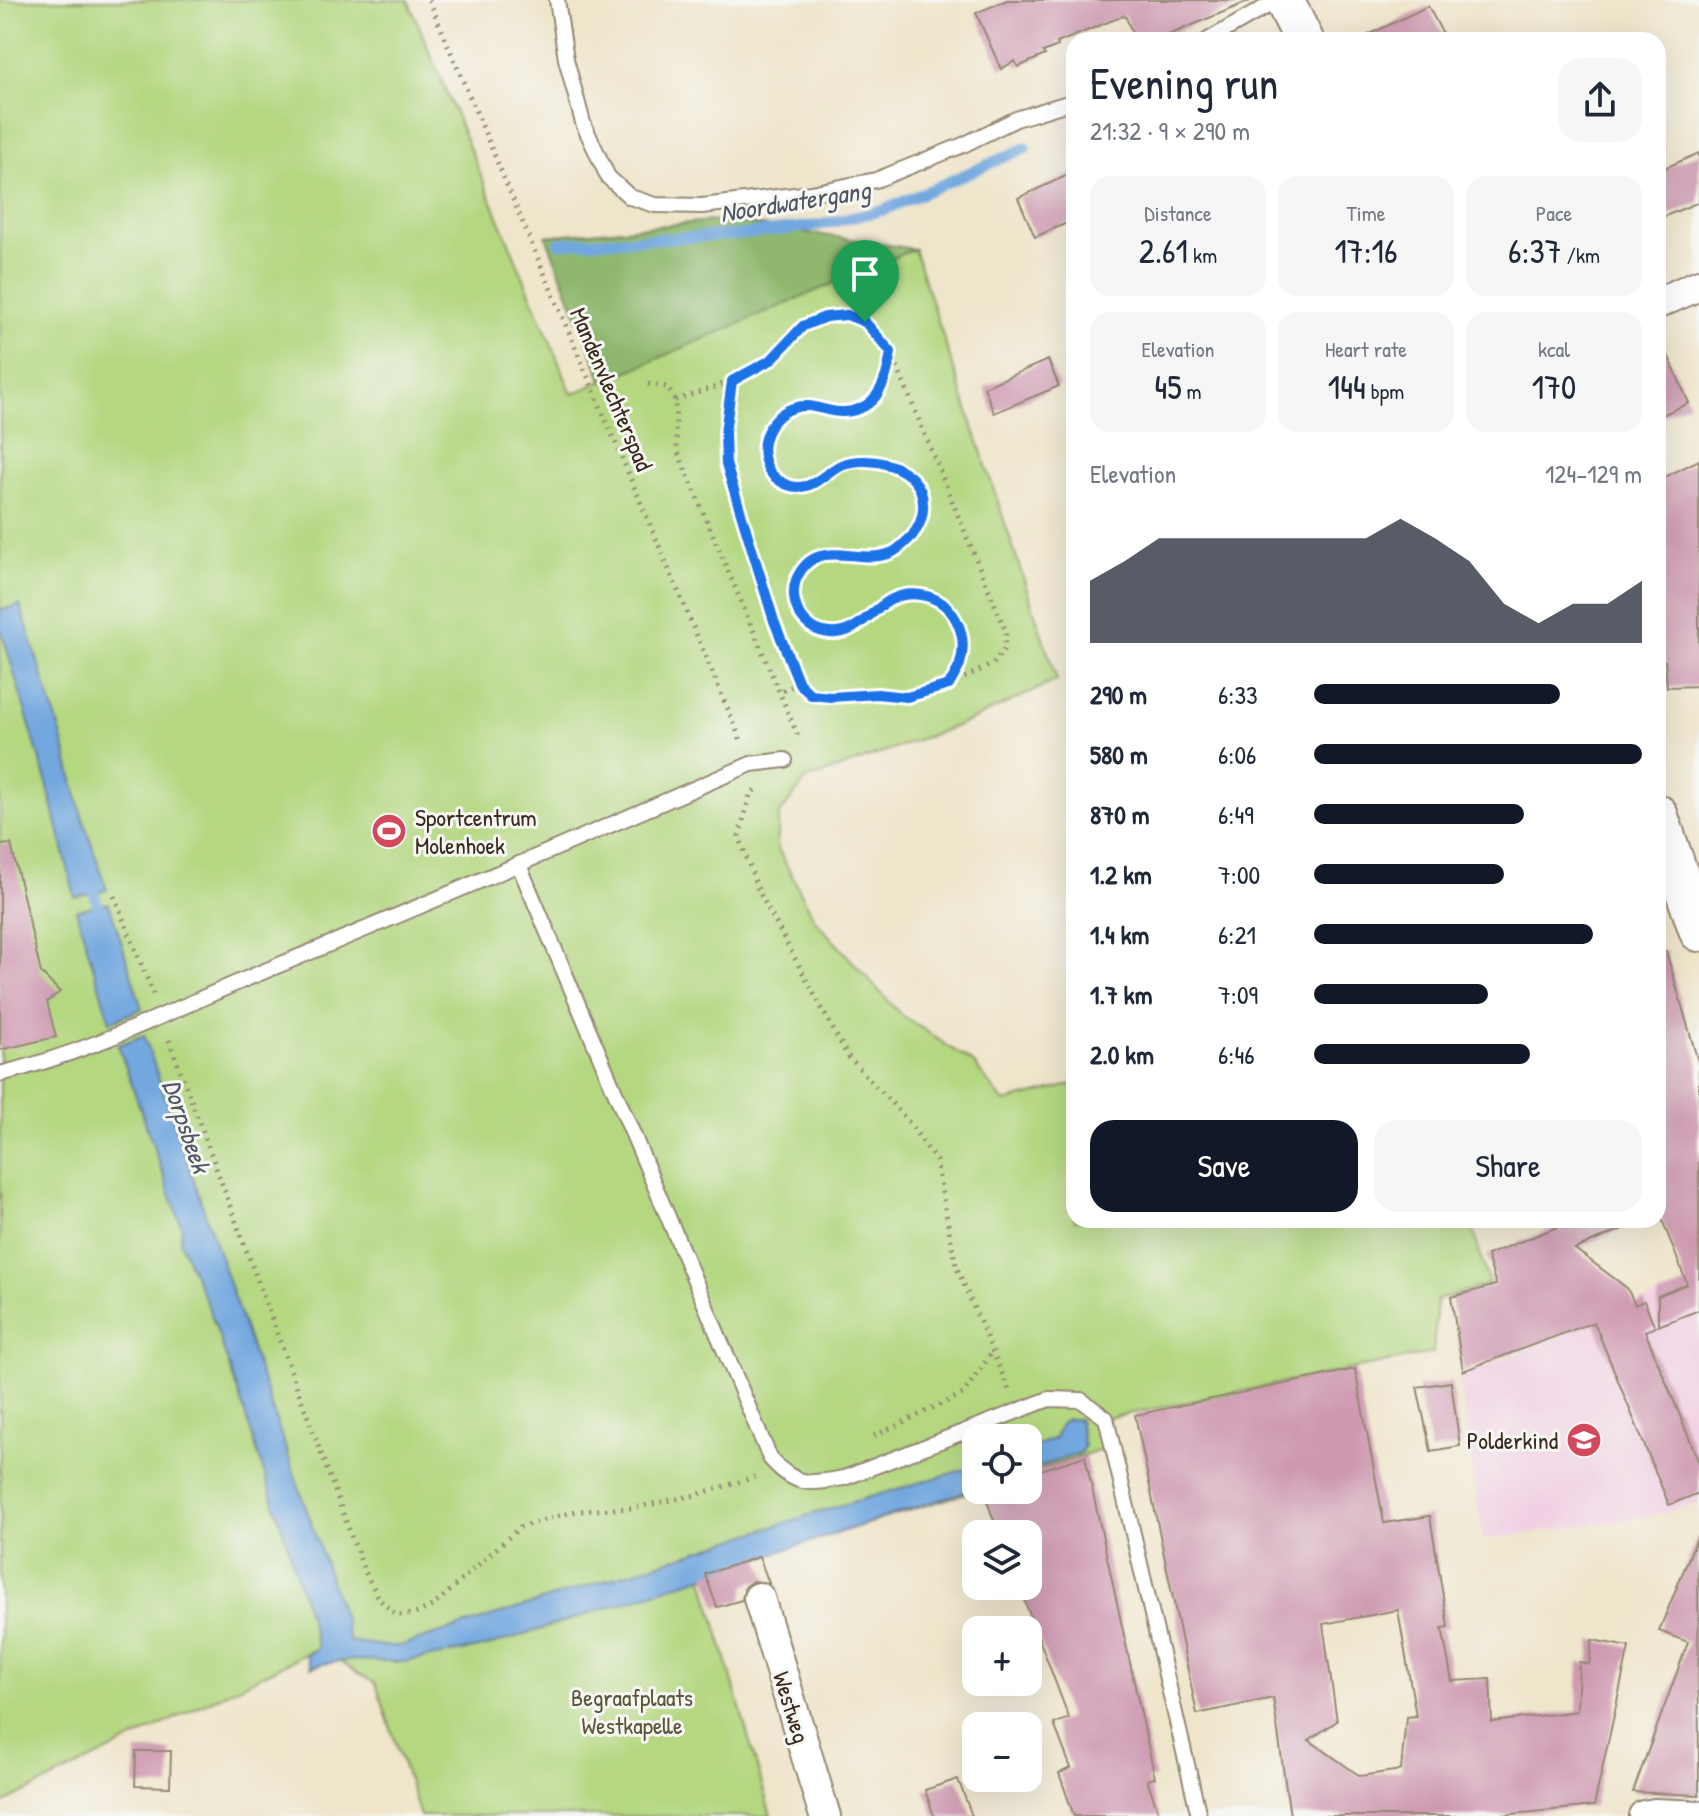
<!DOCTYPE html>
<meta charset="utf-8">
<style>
:root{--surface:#fff;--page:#f6f6f7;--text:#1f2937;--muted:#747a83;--accent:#111827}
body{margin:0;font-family:"Patrick Hand",sans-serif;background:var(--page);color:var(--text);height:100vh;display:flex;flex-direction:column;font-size:30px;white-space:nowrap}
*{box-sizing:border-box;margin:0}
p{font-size:26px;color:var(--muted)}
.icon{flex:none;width:44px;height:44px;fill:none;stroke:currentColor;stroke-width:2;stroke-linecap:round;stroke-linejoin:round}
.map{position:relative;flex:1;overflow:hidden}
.side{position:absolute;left:1066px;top:32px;width:600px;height:1196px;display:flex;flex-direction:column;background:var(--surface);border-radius:24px;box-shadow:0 8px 32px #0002}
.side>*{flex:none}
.controls{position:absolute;left:962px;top:1424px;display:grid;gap:16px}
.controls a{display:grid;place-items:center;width:80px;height:80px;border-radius:16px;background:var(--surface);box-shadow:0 8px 32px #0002;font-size:40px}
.pin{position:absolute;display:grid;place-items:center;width:68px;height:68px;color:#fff;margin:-82px -34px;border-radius:50% 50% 50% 0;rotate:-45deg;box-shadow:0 0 8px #0007}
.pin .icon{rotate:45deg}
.round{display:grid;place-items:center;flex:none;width:84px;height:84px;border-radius:24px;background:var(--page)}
.headline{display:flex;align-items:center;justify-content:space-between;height:136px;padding:0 24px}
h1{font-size:44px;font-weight:600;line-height:60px}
.stats{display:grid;grid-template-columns:repeat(3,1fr);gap:12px;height:136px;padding:8px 24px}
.stats div{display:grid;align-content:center;border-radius:20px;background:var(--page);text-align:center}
.stats b{font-size:34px;font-weight:600}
.stats small{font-size:22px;font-weight:400}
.stats p{font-size:22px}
.chart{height:224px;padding:16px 24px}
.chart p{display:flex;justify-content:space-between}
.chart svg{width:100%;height:144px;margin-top:8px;fill:var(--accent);opacity:.7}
.cta{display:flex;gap:16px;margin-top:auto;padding:16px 24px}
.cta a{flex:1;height:92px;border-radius:24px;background:var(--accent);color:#fff;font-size:32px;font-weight:600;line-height:92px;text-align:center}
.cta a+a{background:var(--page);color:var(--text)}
ul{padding:0 24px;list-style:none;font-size:26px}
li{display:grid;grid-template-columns:128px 96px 1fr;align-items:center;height:60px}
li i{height:20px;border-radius:10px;background:var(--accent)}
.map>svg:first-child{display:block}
</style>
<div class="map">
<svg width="1699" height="1816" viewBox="0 0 1699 1816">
<rect width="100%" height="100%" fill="#f6f6f2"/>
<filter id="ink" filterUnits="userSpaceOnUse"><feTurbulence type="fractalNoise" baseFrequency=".0125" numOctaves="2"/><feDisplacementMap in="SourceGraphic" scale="16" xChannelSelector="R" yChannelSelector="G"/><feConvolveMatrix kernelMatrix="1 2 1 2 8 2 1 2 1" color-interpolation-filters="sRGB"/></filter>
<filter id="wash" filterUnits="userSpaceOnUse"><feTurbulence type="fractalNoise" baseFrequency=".006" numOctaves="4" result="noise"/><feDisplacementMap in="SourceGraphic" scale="32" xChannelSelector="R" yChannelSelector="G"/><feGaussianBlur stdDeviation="1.8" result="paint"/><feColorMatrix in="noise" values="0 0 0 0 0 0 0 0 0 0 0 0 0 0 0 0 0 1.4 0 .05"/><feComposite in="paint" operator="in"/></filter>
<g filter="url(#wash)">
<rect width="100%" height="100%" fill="#efe5cb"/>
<path fill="#f1d0e3" d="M1699 1279V1503L1655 1515 1483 1540 1459 1377Z"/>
<path fill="#b4d780" stroke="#78804f" stroke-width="2" d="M0 0H408L572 394 914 249 1057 680 967 722 806 780 779 815 777 847 815 920 899 1013 973 1063 1004 1102 1074 1084V1220H1470L1489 1284 1437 1300 1433 1353 1107 1418 1113 1445 1028 1474V1438H976V1490L702 1575 771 1816H420L376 1684 317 1648 0 1805Z"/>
<path fill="#8fb86e" stroke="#657146" stroke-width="2" d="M724 220 914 249 603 382 546 236Z"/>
<g fill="#72a7df" stroke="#56687e" stroke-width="2">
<path d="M20 605 61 734 81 812 107 890 75 897 46 780 0 626V610Z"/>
<path d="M109 903 142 1009 110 1022 76 910Z"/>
<path d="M144 1035 344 1619 349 1641 383 1646H400L825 1510 976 1466V1488L489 1646 404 1662 350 1660 322 1664 311 1668 306 1655 315 1650 317 1645 288 1546 237 1389 210 1311 180 1242 182 1228 118 1045Z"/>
<path d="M1066 1419H1079L1084 1447 1080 1453 1028 1471V1449L1055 1438 1061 1423Z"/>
</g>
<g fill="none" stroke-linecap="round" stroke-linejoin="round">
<g stroke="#72a7df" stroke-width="11">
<path d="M559 243 739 235 820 225 884 210 1025 148"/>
<path d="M90 880 101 917"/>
</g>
</g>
<g id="blocks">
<g fill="#ce99b0" fill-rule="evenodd">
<path d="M1007 0H1252L1157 40H1135L1125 15 1057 43 1058 46 1043 52 1045 55 1018 67 1015 61 1001 69 976 13Z"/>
<path d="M1428 6 1446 40H1358Z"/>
<path d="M1699 153V202L1658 219V171Z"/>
<path d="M1074 172V220L1035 237 1018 198Z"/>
<path d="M1658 333 1689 403 1658 417Z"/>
<path d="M1048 360 1059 386 994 413 984 387Z"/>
<path d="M1699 460V686L1667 687 1665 661H1661L1658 627V480Z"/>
<path d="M11 844 41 973 60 992 47 1002 56 1037 0 1050V845Z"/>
<path d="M1666 951 1699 1065V1310L1658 1326V1296L1687 1284 1658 1209V952Z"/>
<path d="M1575 1220H1644L1575 1249 1627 1288 1635 1305 1644 1301 1655 1327 1645 1331 1699 1462V1493L1669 1505 1594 1322 1463 1371 1451 1297 1496 1285 1487 1255Z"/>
<path d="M1355 1369 1384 1523 1430 1516 1448 1627 1442 1628 1452 1681 1490 1679 1492 1722 1577 1711 1579 1662 1589 1664 1592 1640 1629 1647 1594 1806 1493 1816H1290L1273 1698 1197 1714 1135 1415ZM1398 1610 1416 1716 1406 1717 1401 1770 1360 1776 1309 1740 1337 1721 1323 1624Z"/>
<path d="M1451 1382 1460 1446 1431 1451 1417 1387Z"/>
<path d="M1085 1456 1155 1778 1147 1780 1160 1816H1074L1059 1773 1071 1768 1054 1724 1069 1718 1019 1586H1028V1534H999L983 1490H1028V1474Z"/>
<path d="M1698 1535 1699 1795 1633 1792 1688 1642 1659 1631Z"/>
<path d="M759 1557 769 1583 753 1581 745 1586 742 1600 717 1607 705 1574Z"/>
<path d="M136 1751H171L170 1787 135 1786Z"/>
<path d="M958 1779 972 1816H934L925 1790Z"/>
</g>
</g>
</g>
<g filter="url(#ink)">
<use href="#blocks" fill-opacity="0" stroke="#958874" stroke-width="2"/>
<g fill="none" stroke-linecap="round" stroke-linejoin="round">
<defs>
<g id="service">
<path d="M557 0 566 59 583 123 608 177 630 197 655 205 702 206 811 193 876 180 963 145 1016 119 1074 101"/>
<path d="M1208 40 1278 0"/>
<path d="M519 865 770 1458C795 1487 810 1484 844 1478L1049 1399 1081 1400 1106 1418 1199 1816"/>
<path d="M0 1074C91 1052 174 1009 260 973 424 905 588 835 751 764L785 760"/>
</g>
<g id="minor">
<path d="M1658 303 1699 285"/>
<path d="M759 1598 825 1816"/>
<path d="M1644 1816 1655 1814 1699 1816"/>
</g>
<g id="tertiary">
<path d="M1284 0 1304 40"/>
<path d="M1658 814 1699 932"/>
</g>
</defs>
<use href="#service" stroke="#958874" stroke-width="18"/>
<use href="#minor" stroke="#958874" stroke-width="34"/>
<use href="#tertiary" stroke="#958874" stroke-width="42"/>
<g stroke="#958874" stroke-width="5" stroke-dasharray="2 6" stroke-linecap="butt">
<path d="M429 0 742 743"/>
<path d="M891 352C887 381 878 410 844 412 832 413 820 407 808 406 779 404 755 436 766 464 770 477 785 487 799 487 816 487 827 471 841 465 869 454 923 466 923 503 924 515 920 527 912 536 907 541 899 549 893 552 860 568 816 533 796 580 792 591 794 605 800 615 807 626 818 632 830 633 868 636 878 588 921 595 954 600 969 634 960 664 958 671 952 679 949 685"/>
<path d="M732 382 725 433 726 464 774 621 799 683"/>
<path d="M648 384 667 387 675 400 677 450 797 734 795 739"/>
<path d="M675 400C708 390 738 380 767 362 781 354 789 336 802 327 840 300 868 319 891 352L1006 632 1004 649 993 664 949 685 907 697 877 694 831 697 811 695 799 683 780 692"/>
<path d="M755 790 750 795 739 836 758 890 847 1055 908 1121 936 1161 956 1266 1009 1390"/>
<path d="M114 896 154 996"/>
<path d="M169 1040 364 1570 380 1600 397 1615 415 1614 434 1605 520 1527 576 1511 633 1508 696 1495 755 1477"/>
<path d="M874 1436 963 1394 993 1351"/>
</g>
<use href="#service" stroke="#fff" stroke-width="14"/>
<use href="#minor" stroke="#fff" stroke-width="30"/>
<use href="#tertiary" stroke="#fff" stroke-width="38"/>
</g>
</g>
<g fill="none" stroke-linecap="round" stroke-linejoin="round" filter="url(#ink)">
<defs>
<path id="route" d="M847 315 865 322 891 352C887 381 878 410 844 412 832 413 820 407 808 406 779 404 755 436 766 464 770 477 785 487 799 487 816 487 827 471 841 465 869 454 922 466 923 503 924 515 920 526 912 536 907 541 899 549 893 552 860 568 816 533 796 580 792 591 794 605 800 615 807 626 818 632 830 633 868 636 877 588 921 595 954 600 969 634 960 664 958 671 952 679 949 685L907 697 877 694 831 697 811 695 799 683 774 621 726 464 725 433 732 381 771 360 803 326 825 317Z"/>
</defs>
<use href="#route" stroke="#fff" stroke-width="16"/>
<use href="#route" stroke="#1a73e8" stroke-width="10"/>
</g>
<defs>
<symbol id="stadium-disc" viewBox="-11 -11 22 22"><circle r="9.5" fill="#d1495b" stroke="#f6f6f2"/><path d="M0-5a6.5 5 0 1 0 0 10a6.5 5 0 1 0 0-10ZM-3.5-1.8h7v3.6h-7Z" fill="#fff"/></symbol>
<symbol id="school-disc" viewBox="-11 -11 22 22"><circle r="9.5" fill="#d1495b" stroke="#f6f6f2"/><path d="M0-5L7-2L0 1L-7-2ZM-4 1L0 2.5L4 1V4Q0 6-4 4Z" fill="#fff"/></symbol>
</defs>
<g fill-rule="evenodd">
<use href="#stadium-disc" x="369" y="811" width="40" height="40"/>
<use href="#school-disc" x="1564" y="1420" width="40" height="40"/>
</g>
<g text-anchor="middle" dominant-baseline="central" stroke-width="6" stroke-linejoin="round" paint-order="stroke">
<g font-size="24" fill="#3b2a1e" stroke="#f6f6f2">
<text transform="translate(612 389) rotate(67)">Mandenvlechterspad</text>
<text transform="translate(792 1707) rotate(73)">Westweg</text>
</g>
<g font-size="24" fill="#3b2a1e" stroke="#f6f6f2" text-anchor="start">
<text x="415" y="817">Sportcentrum<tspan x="415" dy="28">Molenhoek</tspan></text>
<text x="1558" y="1440" text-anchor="end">Polderkind</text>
</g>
<g font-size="24" fill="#595536" stroke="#f6f6f2">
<text x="632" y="1697">Begraafplaats<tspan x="632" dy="28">Westkapelle</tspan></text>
</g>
<g font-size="26" font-style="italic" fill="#4e5662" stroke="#f6f6f2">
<text transform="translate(795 201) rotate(-9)">Noordwatergang</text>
<text transform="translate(187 1126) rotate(71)">Dorpsbeek</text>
</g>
</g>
</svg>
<div class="controls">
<a><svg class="icon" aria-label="locate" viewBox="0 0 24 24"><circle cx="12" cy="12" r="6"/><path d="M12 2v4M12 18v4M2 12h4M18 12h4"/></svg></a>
<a><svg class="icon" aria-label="layers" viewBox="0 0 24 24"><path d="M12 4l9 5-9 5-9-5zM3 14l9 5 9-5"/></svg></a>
<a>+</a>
<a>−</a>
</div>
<div class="pin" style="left:865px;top:322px;background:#1e9e55"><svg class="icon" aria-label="arrive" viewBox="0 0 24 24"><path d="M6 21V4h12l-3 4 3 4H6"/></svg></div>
<section class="side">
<div class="headline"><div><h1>Evening run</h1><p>21:32 · 9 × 290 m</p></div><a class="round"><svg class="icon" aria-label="share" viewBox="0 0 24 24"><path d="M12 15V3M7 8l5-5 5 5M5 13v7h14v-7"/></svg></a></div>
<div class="stats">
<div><p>Distance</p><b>2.61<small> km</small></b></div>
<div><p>Time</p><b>17:16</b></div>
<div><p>Pace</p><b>6:37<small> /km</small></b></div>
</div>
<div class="stats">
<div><p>Elevation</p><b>45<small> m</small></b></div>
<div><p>Heart rate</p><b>144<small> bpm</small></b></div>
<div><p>kcal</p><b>170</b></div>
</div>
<div class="chart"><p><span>Elevation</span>124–129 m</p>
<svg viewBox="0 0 160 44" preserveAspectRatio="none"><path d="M0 44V25L10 19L20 12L30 12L40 12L50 12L60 12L70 12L80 12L90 6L100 12L110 19L120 32L130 38L140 32L150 32L160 25V44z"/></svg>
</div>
<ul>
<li><b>290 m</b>6:33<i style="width:75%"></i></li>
<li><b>580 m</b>6:06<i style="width:100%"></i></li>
<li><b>870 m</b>6:49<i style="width:64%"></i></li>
<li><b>1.2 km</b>7:00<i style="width:58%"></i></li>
<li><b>1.4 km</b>6:21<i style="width:85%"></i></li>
<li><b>1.7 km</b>7:09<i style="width:53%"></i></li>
<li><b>2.0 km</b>6:46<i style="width:66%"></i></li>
</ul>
<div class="cta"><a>Save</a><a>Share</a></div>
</section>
</div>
